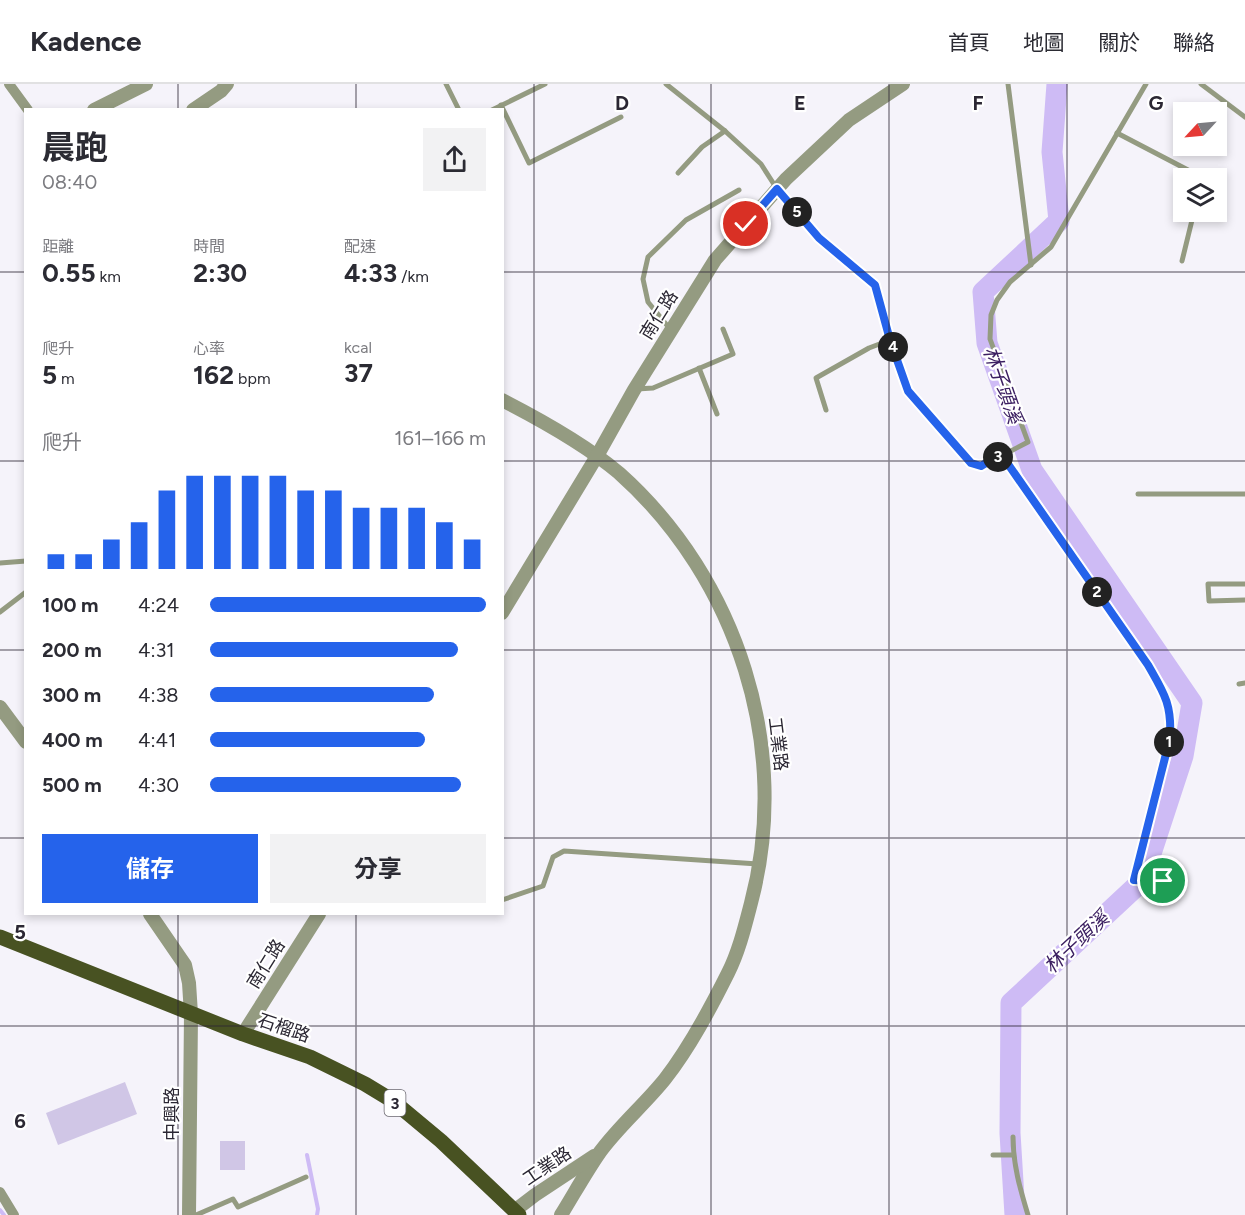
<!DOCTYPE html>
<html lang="zh-TW">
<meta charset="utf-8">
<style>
:root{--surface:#fff;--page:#f2f2f3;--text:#2b2b33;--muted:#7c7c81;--line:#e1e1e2;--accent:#2563eb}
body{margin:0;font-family:Figtree,"Noto Sans TC",sans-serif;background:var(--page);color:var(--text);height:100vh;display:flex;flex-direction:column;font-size:22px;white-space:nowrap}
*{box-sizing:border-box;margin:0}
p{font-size:20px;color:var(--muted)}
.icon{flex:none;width:33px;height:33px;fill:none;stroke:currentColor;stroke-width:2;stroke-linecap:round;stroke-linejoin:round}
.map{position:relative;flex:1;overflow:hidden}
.sheet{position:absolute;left:24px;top:24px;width:480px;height:807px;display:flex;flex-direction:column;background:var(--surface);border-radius:0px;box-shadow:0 3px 9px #0003}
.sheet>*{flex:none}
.needle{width:39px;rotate:244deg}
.fabs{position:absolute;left:1173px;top:18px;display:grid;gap:12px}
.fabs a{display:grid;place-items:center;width:54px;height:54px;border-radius:0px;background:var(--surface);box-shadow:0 3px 9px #0003;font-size:30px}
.pin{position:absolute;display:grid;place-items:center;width:51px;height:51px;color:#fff;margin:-26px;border:3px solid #fff;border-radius:50%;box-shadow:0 2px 6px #0007}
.km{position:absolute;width:30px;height:30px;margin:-15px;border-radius:50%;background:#222;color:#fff;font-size:16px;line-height:30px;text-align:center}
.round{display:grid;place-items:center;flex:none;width:63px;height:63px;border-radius:0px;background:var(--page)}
.overview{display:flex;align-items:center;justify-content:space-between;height:102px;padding:0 18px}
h1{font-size:33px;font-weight:700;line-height:45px}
.metrics{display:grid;grid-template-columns:repeat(3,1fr);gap:9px;height:102px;padding:6px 18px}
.metrics div{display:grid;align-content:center}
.metrics b{font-size:26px;font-weight:700}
.metrics small{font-size:16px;font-weight:400}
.metrics p{font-size:16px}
.chart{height:168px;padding:12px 18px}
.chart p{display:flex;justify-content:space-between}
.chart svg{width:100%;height:108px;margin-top:6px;stroke:var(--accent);stroke-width:6}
.cta{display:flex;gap:12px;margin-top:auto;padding:12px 18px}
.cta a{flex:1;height:69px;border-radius:0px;background:var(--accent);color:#fff;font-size:24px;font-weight:700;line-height:69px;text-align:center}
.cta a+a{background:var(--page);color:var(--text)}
ul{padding:0 18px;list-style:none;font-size:20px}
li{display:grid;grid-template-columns:96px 72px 1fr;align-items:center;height:45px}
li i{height:15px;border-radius:8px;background:var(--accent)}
header{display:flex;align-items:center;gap:36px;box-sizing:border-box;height:84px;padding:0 30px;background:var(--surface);border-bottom:2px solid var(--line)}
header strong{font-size:28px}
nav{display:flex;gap:33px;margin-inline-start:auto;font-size:21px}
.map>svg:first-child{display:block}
</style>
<header>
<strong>Kadence</strong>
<nav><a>首頁</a><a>地圖</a><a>關於</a><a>聯絡</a></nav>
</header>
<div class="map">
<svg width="1245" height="1131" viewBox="0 0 1245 1131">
<rect width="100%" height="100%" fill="#f5f3fa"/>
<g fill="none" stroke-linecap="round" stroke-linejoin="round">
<g stroke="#cebbf5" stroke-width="4">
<path d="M307 1071 318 1125 317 1131"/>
<path d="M0 1126 4 1131"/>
</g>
<path stroke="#cebbf5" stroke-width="21" d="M1015 1131 1010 1049 1011 919 1142 797 1183 672 1192 619 1032 386 987 259 983 208 1059 137 1052 68 1057 0"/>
</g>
<g fill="#d0c6e6">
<path d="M125 998 137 1030 58 1061 46 1029Z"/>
<rect x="220" y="1057" width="25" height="29"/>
</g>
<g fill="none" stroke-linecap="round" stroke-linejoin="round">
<g stroke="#949b81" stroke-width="5">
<path d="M446 0 459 26"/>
<path d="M666 0 725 47 761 80 777 105 819 154 875 201 890 256 908 307 929 334 971 379 982 382 1028 358 990 255 991 231 997 216 1010 198 1051 163 1146 0"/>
<path d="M1008 0 1031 181"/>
<path d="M1201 0 1245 33"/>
<path d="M501 21 529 79 621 33"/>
<path d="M492 26 545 0"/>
<path d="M1117 49 1188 86 1193 94"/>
<path d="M678 89 702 63 725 47"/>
<path d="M1182 177 1194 128"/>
<path d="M670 245 648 218 643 195 648 173 686 136 739 106"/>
<path d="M699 284 717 330"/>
<path d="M637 305 653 304 733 270 723 245"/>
<path d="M826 326 816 294 869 264 890 256"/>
<path d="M1001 370 1148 581C1164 610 1172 620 1170 654L1134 796 1163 797"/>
<path d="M1138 410H1245"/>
<path d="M0 479 26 477"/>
<path d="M1245 500H1208L1209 517 1245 516"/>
<path d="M0 528 26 508"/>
<path d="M1239 600 1245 599"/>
<path d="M502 816 543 802 553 773 564 767 758 780"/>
<path d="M1013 1053C1013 1080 1020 1105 1028 1131"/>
<path d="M993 1071H1013"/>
<path d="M196 1131 233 1115 238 1123 306 1093"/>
</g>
<g stroke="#949b81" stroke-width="10">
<path d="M9 0 28 26"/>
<path d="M0 1108 14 1131"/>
</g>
<g stroke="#949b81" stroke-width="14">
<path d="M94 26 146 0"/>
<path d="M193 26 221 7 227 0"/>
<path d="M502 316C541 336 586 361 619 389 738 495 792 665 751 819 745 842 739 867 728 889 710 925 690 963 665 995 645 1020 619 1042 600 1068 586 1088 574 1110 561 1131"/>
<path d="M502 529 597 372 634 306 715 176 786 95 849 36 903 0"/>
<path d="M0 623 26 658"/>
<path d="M150 830 185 881 189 899 191 930 189 1131"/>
<path d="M243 950 319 830"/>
<path d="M514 1127 535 1111 594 1072"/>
</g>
<path stroke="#485222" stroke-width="15" d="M0 853 243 950 310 973 365 1000 393 1017 441 1057 519 1131"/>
</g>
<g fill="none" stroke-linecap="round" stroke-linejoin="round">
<defs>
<path id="route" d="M746 140 777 105 819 154 875 201 890 256 908 307 971 379 981 382 1001 370 1148 581C1164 609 1172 620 1170 654L1134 796 1163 797"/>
</defs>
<use href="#route" stroke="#fff" stroke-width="12"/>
<use href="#route" stroke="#2563eb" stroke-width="8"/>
</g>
<path fill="none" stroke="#2b2733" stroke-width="1.5" stroke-opacity="0.55" d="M178 0V26M356 0V26M534 0V1131M711 0V1131M889 0V1131M1067 0V1131M0 188H26M502 188H1245M0 377H26M502 377H1245M0 566H26M502 566H1245M0 754H26M502 754H1245M178 830V1131M356 830V1131M0 942H1245"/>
<g text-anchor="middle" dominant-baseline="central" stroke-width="4.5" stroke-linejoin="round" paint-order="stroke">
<rect fill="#fff" stroke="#6b6870" stroke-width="1.5" x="384.5" y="1006" width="21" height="26" rx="4.5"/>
<g font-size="16" font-weight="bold" fill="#2b2733">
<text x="395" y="1019">3</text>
</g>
<g font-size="18" fill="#2b2733" stroke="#fff">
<text transform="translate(659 231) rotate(-58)">南仁路</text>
<text transform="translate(778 660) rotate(83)">工業路</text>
<text transform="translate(266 880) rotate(-58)">南仁路</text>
<text transform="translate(284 944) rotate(19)">石榴路</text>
<text transform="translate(172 1030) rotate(-90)">中興路</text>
<text transform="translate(547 1082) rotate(-34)">工業路</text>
</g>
<g font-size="20" font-style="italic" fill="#3c2062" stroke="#fff">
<text transform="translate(1003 301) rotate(71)">林子頭溪</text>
<text transform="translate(1076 858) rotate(-43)">林子頭溪</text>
</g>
</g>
<g font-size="20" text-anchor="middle" font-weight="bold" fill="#2b2733" stroke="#fff" stroke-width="4.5" stroke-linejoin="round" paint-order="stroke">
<text x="622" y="26">D</text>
<text x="800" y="26">E</text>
<text x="978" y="26">F</text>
<text x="1156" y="26">G</text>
<text x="20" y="855">5</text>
<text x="20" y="1044">6</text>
</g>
</svg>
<div class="fabs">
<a><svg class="needle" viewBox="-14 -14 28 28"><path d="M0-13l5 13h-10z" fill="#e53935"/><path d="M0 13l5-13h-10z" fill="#7c7c81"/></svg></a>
<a><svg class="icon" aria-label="layers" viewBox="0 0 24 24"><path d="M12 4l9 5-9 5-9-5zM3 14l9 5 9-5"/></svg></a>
</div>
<div class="pin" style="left:1163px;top:797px;background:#1e9e55"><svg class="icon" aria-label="arrive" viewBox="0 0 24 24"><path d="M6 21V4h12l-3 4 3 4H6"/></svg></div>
<div class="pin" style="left:746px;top:140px;background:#d93025"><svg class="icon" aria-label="check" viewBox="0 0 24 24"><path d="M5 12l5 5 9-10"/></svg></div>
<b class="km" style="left:1169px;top:658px">1</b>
<b class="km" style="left:1097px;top:508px">2</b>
<b class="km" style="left:998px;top:373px">3</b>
<b class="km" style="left:893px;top:263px">4</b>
<b class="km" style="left:797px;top:128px">5</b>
<section class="sheet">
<div class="overview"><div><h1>晨跑</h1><p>08:40</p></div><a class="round"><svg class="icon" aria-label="share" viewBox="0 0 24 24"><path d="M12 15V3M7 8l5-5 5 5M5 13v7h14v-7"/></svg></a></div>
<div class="metrics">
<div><p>距離</p><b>0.55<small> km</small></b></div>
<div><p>時間</p><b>2:30</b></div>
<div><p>配速</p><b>4:33<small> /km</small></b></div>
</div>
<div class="metrics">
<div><p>爬升</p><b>5<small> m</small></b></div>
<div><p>心率</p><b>162<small> bpm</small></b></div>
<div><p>kcal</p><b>37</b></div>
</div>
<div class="chart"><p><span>爬升</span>161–166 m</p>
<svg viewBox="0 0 160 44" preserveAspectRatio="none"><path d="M5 44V38M15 44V38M25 44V32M35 44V25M45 44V12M55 44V6M65 44V6M75 44V6M85 44V6M95 44V12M105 44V12M115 44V19M125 44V19M135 44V19M145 44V25M155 44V32"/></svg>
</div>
<ul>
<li><b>100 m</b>4:24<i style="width:100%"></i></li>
<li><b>200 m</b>4:31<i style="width:90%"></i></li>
<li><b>300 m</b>4:38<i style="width:81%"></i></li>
<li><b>400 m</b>4:41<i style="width:78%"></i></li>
<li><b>500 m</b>4:30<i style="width:91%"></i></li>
</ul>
<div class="cta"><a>儲存</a><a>分享</a></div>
</section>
</div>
